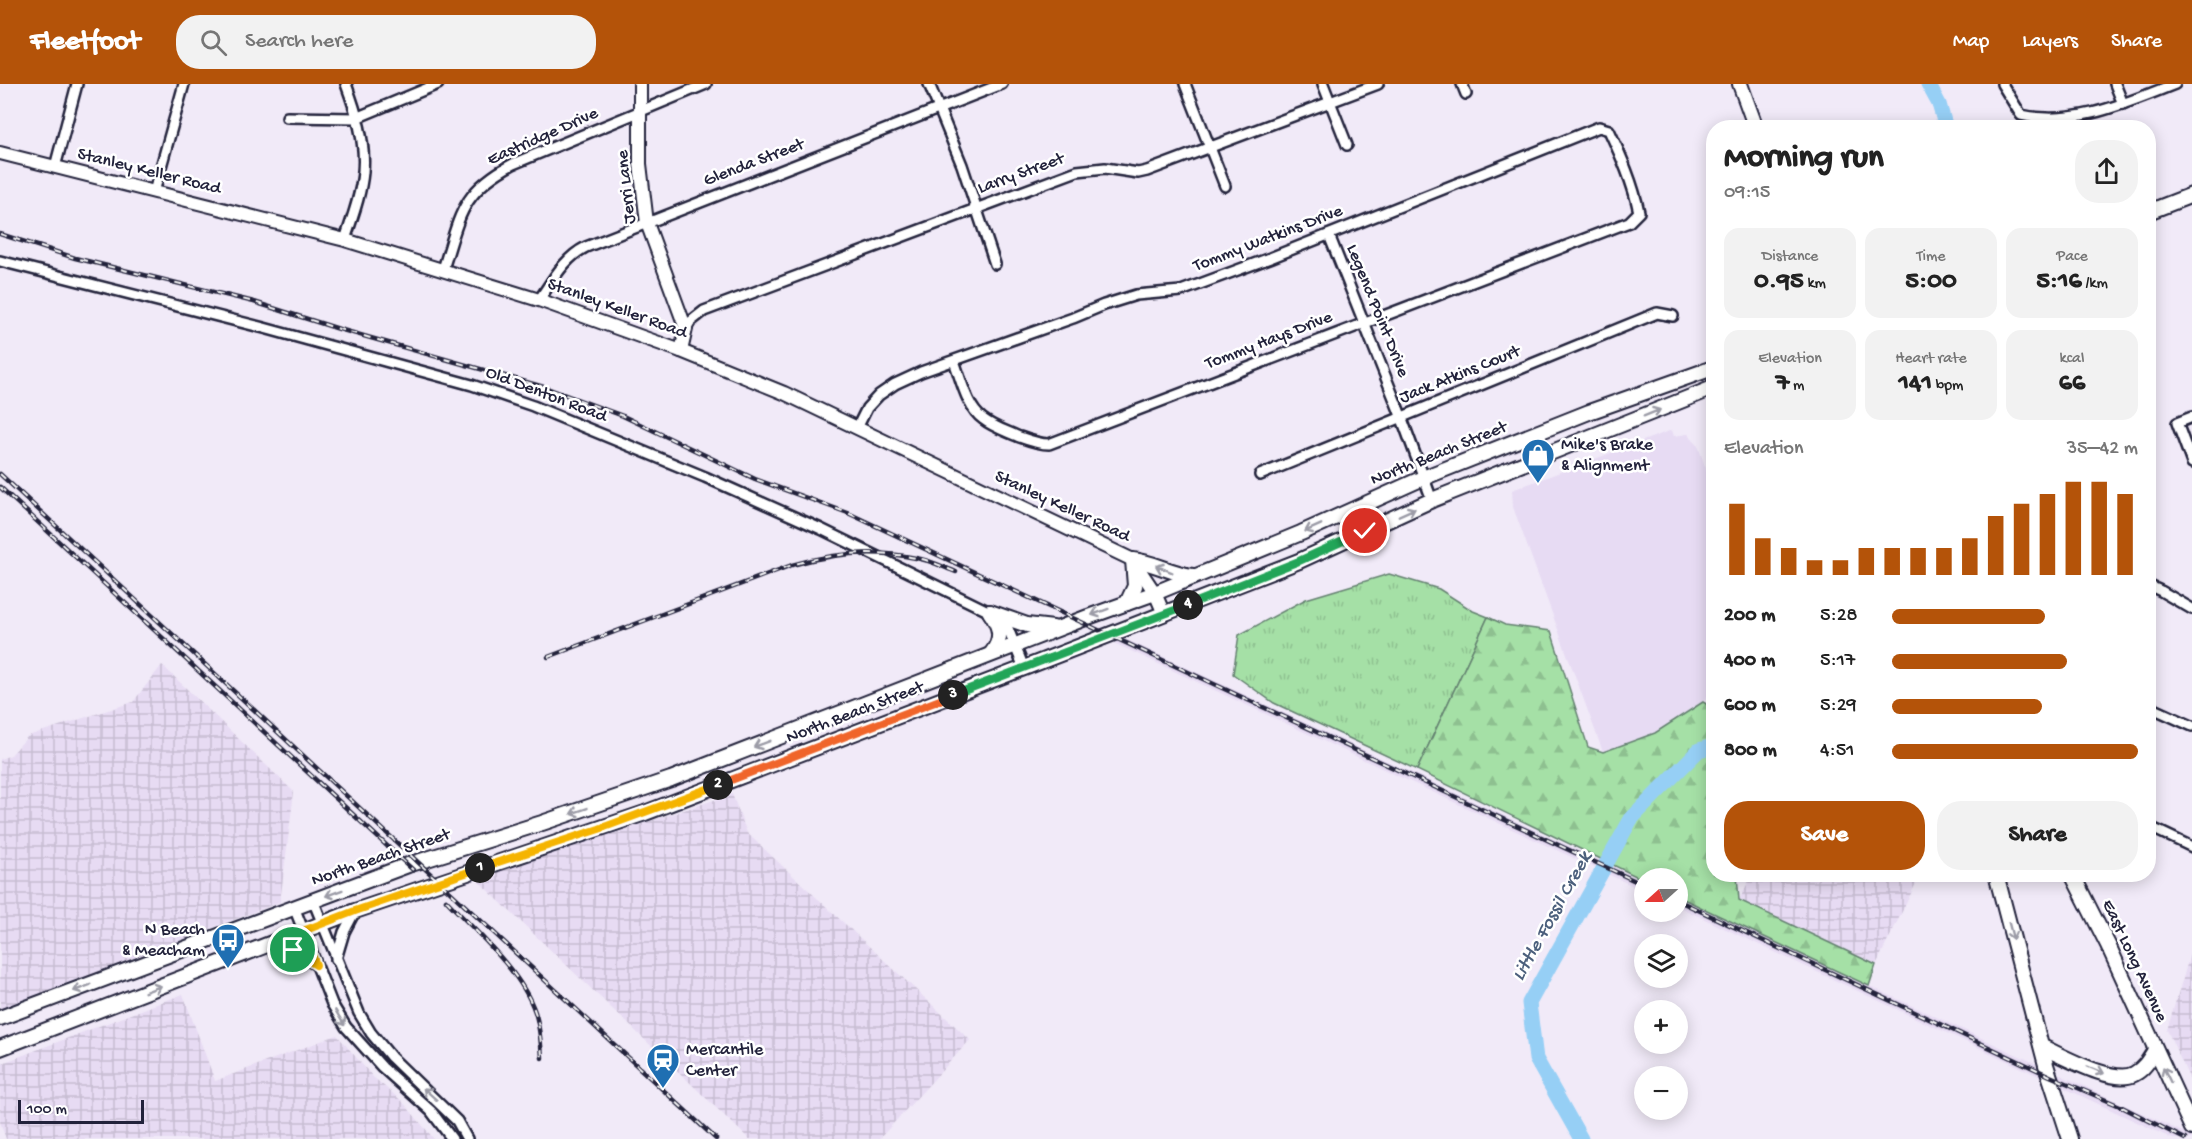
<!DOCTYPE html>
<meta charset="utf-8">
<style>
:root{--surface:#fff;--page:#f2f2f2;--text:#222;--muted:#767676;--accent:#b45309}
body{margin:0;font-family:"Gochi Hand",sans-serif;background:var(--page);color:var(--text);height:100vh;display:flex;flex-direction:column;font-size:22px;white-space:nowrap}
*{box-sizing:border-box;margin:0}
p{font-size:20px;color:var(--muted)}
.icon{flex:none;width:33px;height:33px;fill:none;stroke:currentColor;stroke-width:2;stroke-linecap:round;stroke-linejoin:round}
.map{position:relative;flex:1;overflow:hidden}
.panel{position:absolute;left:1706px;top:36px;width:450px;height:762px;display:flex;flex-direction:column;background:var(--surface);border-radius:24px;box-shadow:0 3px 15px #0003}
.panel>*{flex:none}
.needle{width:39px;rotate:249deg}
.tools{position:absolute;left:1634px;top:784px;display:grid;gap:12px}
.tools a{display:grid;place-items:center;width:54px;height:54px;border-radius:50%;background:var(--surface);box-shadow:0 3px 15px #0003;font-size:30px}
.scale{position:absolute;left:18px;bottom:15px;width:126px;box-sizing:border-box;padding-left:6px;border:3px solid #22223b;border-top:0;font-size:16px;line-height:21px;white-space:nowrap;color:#22223b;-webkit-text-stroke:4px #fff;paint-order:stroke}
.pin{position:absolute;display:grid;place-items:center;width:51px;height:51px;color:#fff;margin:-26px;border:3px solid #fff;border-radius:50%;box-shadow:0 2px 6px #0007}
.km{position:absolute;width:30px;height:30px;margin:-15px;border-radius:50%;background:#222;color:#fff;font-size:16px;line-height:30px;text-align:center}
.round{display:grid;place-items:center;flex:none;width:63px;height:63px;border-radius:24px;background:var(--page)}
.head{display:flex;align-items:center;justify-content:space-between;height:102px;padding:0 18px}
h1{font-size:33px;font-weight:700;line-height:45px}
.metrics{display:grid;grid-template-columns:repeat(3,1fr);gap:9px;height:102px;padding:6px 18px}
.metrics div{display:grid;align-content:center;border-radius:15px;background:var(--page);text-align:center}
.metrics b{font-size:26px;font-weight:700}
.metrics small{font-size:16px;font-weight:400}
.metrics p{font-size:16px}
.chart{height:168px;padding:12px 18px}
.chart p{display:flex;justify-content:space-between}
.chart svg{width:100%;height:108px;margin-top:6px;stroke:var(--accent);stroke-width:6}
.primary-button{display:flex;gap:12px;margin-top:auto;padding:12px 18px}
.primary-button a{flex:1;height:69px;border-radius:24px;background:var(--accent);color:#fff;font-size:24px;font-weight:700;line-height:69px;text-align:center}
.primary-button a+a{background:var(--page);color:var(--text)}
ul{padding:0 18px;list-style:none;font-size:20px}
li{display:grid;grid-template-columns:96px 72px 1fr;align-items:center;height:45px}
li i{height:15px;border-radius:8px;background:var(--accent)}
header{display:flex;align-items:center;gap:36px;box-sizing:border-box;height:84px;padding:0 30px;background:var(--accent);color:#fff}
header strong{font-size:28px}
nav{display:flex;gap:33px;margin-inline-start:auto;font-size:21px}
.search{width:420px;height:54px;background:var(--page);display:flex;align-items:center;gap:15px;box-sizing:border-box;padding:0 21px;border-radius:24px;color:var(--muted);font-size:22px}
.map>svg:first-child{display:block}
</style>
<header>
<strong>Fleetfoot</strong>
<div class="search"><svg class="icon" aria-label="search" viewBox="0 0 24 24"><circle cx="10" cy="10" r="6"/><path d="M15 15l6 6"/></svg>Search here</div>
<nav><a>Map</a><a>Layers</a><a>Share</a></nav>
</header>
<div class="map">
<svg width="2192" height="1055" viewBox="0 0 2192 1055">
<defs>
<pattern id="industrial-grid" width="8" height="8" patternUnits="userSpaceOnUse" patternTransform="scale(1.5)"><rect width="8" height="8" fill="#e7dbf3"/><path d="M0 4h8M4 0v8" fill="none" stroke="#c6bcd1"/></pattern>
<pattern id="grass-tufts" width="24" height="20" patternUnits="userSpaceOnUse" patternTransform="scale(1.5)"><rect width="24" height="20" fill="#a5e0a6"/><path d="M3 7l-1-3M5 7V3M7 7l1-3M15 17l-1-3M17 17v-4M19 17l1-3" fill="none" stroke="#8ec090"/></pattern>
<pattern id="forest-firs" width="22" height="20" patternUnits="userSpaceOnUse" patternTransform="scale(1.5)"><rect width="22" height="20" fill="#a5e0a6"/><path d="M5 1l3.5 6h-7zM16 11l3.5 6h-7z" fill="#8ec090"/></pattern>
</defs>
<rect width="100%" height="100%" fill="#f1eaf8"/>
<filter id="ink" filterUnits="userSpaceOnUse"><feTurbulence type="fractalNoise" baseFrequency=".0167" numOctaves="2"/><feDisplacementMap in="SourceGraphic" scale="12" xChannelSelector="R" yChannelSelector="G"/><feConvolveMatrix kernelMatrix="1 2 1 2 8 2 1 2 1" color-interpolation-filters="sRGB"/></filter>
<g filter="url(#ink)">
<g fill="#e7dbf3">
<path d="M1672 346 1674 352 1688 350 1697 359 1713 405V605L1703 618 1655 649 1603 668 1513 423 1512 406Z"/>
<path d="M1125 555 1644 797V807L1114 559Z"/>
<path d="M1677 812 2191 1052 2192 1055H2173L1677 822Z"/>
</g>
<g fill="url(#industrial-grid)">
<path d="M162 581 294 708 280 818 0 925V675L11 671 28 652 133 618Z"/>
<path d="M732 710 747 749 970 956 879 1055H749L476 795Z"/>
<path d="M1752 791H1920L1876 881 1739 816Z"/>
<path d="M2192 864V1000L2167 946Z"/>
<path d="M183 910 215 997 337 951 373 993 402 1017 434 1055H6L0 1038V980Z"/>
</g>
<path fill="url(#grass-tufts)" stroke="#648170" stroke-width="1.5" d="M1389 490 1439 505 1473 527 1488 533 1417 686 1274 619 1233 590 1239 551 1306 515Z"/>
<path fill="url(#forest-firs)" stroke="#648170" stroke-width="1.5" d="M1488 533 1505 541 1551 547 1588 663 1603 668 1655 649 1703 618 1713 624V790L1737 791 1739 816 1876 881 1869 902 1677 812V795L1644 796 1417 686Z"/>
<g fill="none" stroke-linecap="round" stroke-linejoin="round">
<g stroke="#96cff5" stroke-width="15">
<path d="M1928 0 1939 20 1946 44"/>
<path d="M1581 1055 1536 975 1529 919 1631 735 1699 666 1713 662"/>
</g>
<defs>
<g id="minor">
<path d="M929 0 962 81 995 180"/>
<path d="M1185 0 1225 102"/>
<path d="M1323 0 1347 61"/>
<path d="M1462 0 1466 10"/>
<path d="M2002 0 2021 31C2074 43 2126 19 2175 0"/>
<path d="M2115 0 2123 20"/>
<path d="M287 33 356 34 438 0"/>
<path d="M55 83 77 0"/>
<path d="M154 108 184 0"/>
<path d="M1329 151 1398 324 1432 416"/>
<path d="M345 156C352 134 361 111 363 88 366 58 356 27 346 0"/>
<path d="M0 177 264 244 472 301 533 322 705 393 821 445 990 528 1007 542 1024 584"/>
<path d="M443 185C460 133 460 108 513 80L706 0"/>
<path d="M539 216C553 196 564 174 586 163L1002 0"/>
<path d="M686 245 690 238 704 227 1077 87 1105 84 1138 89 1147 87 1378 0"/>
<path d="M2192 333 2177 339 2192 379"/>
<path d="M857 344 867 324 879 311 895 300 921 288 1073 234 1104 221 1136 211 1181 207 1270 174 1599 43 1609 46C1621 72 1633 99 1639 128L1629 138 1049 360C1038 360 1028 356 1017 352 1006 347 993 343 983 335 967 324 961 295 954 277"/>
<path d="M1260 391 1657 229 1673 232"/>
<path d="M2148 501 2161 507 2192 525"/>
<path d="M2148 622 2192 642"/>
<path d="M2148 742 2192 763"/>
<path d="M313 816 359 929 371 949 391 973 457 1037 467 1055"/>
<path d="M294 823 332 920 346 943 382 983 431 1027 452 1055"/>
<path d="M270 862C289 863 301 871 316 881"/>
<path d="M336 875 344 848 355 827"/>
</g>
<g id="tertiary">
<path d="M640 0V80L647 139 686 245 681 267"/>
<path d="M0 69 345 156 539 216 681 267 784 309 1133 476 1155 509 1164 530"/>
</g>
<g id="secondary">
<path d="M1740 0 1756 44"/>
<path d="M2148 128 2192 111"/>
<path d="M1127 519 1135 502 1133 476C1154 478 1172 490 1193 492"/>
<path d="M990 528 1027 541 1053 544"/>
<path d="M990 528C1001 544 1003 555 991 570"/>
<path d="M1996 790 2046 981 2070 1055"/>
<path d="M2072 790 2108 861 2192 1044"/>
<path d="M0 934 408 781 542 739 671 695 1088 533 1155 509 1301 449 1423 394 1589 328 1713 284"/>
<path d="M2042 963C2063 972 2113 1001 2134 990 2144 985 2149 976 2155 966"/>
<path d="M0 964 355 827 645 729 1024 584 1299 477 1432 416 1713 304"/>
</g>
</defs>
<use href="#minor" stroke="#22223b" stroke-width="14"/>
<use href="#tertiary" stroke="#22223b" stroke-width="16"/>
<use href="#secondary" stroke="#22223b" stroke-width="18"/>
<use href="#minor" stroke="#fff" stroke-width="9"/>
<use href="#tertiary" stroke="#fff" stroke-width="12"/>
<use href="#secondary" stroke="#fff" stroke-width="14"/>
<defs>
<g id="rail">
<path d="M0 150 75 174 254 218 339 245 544 303 623 332 755 395 848 429 1644 801"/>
<path d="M0 390 716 1055"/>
<path d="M0 403 413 786"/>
<path d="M548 573 792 481C833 469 874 465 916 474 930 476 943 483 956 488"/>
<path d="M446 816C475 847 521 887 535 928 540 943 541 958 542 974"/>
<path d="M1677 816 2050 992 2120 1022 2185 1055"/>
</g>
</defs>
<use href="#rail" stroke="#22223b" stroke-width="4.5"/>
<use href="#rail" stroke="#fff" stroke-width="2" stroke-dasharray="7" stroke-linecap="butt"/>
</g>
<defs><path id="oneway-shaft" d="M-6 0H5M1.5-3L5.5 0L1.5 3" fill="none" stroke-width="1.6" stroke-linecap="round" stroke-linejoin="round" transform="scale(1.5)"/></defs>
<g stroke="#9c9ca7">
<use href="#oneway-shaft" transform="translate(1652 329) rotate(-22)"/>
<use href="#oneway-shaft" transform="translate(1407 428) rotate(-24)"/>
<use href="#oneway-shaft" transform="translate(1313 444) rotate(156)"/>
<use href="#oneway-shaft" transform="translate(1164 485) rotate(-158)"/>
<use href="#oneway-shaft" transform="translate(1100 528) rotate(160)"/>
<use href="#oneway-shaft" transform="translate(762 660) rotate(159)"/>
<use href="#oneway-shaft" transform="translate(579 727) rotate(161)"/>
<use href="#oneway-shaft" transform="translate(334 809) rotate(160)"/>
<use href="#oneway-shaft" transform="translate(2011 847) rotate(75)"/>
<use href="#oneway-shaft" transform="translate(82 904) rotate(159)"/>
<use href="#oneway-shaft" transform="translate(153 905) rotate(-21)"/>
<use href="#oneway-shaft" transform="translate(340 934) rotate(59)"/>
<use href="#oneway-shaft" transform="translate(2096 986) rotate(23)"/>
<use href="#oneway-shaft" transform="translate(2167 991) rotate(-116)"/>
<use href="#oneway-shaft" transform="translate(430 1010) rotate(-138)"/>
</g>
</g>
<g fill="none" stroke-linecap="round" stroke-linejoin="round" filter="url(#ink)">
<defs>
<path id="split-1" d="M293 866 316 881 303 847 355 827 480 784"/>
<path id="split-2" d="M480 784 599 745 718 701"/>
<path id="split-3" d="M718 701 953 611"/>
<path id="split-4" d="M953 611 1188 521"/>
<path id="split-5" d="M1188 521 1299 477 1365 447"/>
</defs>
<use href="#split-1" stroke="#fff" stroke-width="12"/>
<use href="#split-2" stroke="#fff" stroke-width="12"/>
<use href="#split-3" stroke="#fff" stroke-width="12"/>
<use href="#split-4" stroke="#fff" stroke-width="12"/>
<use href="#split-5" stroke="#fff" stroke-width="12"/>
<use href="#split-1" stroke="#f5b400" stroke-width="8"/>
<use href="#split-2" stroke="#f5b400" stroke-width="8"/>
<use href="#split-3" stroke="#f0652b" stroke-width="8"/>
<use href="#split-4" stroke="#22a559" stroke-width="8"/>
<use href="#split-5" stroke="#22a559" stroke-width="8"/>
</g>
<defs>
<symbol id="shop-pin" viewBox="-11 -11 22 30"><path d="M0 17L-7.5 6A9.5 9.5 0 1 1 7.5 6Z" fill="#1f6fb2" stroke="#fff"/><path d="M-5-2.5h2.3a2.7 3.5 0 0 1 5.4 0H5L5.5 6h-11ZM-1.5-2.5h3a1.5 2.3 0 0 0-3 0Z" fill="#fff"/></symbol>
<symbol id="bus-pin" viewBox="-11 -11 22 30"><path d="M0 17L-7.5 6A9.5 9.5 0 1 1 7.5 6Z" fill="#1f6fb2" stroke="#fff"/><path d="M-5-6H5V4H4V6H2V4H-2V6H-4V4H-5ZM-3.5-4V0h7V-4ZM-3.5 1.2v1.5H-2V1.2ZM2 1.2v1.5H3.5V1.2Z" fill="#fff"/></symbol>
<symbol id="station-pin" viewBox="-11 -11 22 30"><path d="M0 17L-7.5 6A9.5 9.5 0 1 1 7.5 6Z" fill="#1f6fb2" stroke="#fff"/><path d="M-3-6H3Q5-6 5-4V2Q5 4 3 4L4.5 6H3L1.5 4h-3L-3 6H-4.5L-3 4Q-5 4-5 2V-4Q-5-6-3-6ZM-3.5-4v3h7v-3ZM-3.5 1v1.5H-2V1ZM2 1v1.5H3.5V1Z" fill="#fff"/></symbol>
</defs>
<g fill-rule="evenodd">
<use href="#shop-pin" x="1519" y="352" width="38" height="52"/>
<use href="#bus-pin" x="209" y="837" width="38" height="52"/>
<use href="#station-pin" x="644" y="957" width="38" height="52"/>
</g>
<g text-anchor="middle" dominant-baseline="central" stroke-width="5" stroke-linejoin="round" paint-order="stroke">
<g font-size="18" fill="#22223b" stroke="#fff">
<text transform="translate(543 53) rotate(-24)">Eastridge Drive</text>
<text transform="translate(754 79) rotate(-21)">Glenda Street</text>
<text transform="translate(149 88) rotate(14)">Stanley Keller Road</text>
<text transform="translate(1021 90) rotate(-20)">Larry Street</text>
<text transform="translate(627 103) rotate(-96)">Jerri Lane</text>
<text transform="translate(1268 155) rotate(-21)">Tommy Watkins Drive</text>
<text transform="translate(617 225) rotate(20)">Stanley Keller Road</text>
<text transform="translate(1377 227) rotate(68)">Legend Point Drive</text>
<text transform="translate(1269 257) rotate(-21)">Tommy Hays Drive</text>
<text transform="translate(1460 291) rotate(-22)">Jack Atkins Court</text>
<text transform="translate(546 311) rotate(21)">Old Denton Road</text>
<text transform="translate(1439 370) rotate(-22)">North Beach Street</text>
<text transform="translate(1062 423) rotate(25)">Stanley Keller Road</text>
<text transform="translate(855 629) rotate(-21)">North Beach Street</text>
<text transform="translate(381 774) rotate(-19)">North Beach Street</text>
<text transform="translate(2134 877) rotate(65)">East Long Avenue</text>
</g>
<g font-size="18" fill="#22223b" stroke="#fff" text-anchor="start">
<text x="1561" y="361">Mike's Brake<tspan x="1561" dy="21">&amp; Alignment</tspan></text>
<text x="205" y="846" text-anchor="end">N Beach<tspan x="205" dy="21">&amp; Meacham</tspan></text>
<text x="686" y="966">Mercantile<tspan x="686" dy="21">Center</tspan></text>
</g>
<g font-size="20" font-style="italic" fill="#4b5f7c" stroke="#fff">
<text transform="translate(1553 833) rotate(-61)">Little Fossil Creek</text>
</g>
</g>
</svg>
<div class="tools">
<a><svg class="needle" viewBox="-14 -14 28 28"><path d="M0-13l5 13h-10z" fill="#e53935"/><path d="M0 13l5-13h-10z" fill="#767676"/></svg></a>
<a><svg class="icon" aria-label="layers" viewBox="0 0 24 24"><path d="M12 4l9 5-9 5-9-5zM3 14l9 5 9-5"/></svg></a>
<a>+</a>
<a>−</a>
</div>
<div class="scale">100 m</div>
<div class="pin" style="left:293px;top:866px;background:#1e9e55"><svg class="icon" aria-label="arrive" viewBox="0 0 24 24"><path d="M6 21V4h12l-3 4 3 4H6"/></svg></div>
<div class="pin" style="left:1365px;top:447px;background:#d93025"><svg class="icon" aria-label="check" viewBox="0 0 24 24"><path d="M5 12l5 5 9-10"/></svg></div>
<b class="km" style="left:480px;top:784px">1</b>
<b class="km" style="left:718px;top:701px">2</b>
<b class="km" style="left:953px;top:611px">3</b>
<b class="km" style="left:1188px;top:521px">4</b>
<section class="panel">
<div class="head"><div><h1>Morning run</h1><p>09:15</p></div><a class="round"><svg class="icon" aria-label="share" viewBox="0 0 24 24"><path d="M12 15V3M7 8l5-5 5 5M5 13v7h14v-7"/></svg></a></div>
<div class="metrics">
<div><p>Distance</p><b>0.95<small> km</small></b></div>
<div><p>Time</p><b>5:00</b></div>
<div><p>Pace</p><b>5:16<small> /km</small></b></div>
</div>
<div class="metrics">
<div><p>Elevation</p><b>7<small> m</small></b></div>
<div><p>Heart rate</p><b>141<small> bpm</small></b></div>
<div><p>kcal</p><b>66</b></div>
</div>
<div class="chart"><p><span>Elevation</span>35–42 m</p>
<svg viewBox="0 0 160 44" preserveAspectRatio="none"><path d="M5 44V15M15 44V29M25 44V33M35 44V38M45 44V38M55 44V33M65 44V33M75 44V33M85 44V33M95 44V29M105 44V20M115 44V15M125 44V11M135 44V6M145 44V6M155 44V11"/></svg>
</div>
<ul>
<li><b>200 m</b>5:28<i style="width:62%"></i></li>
<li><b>400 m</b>5:17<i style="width:71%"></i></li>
<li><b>600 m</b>5:29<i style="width:61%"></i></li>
<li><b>800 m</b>4:51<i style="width:100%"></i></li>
</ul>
<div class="primary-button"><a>Save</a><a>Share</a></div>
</section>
</div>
